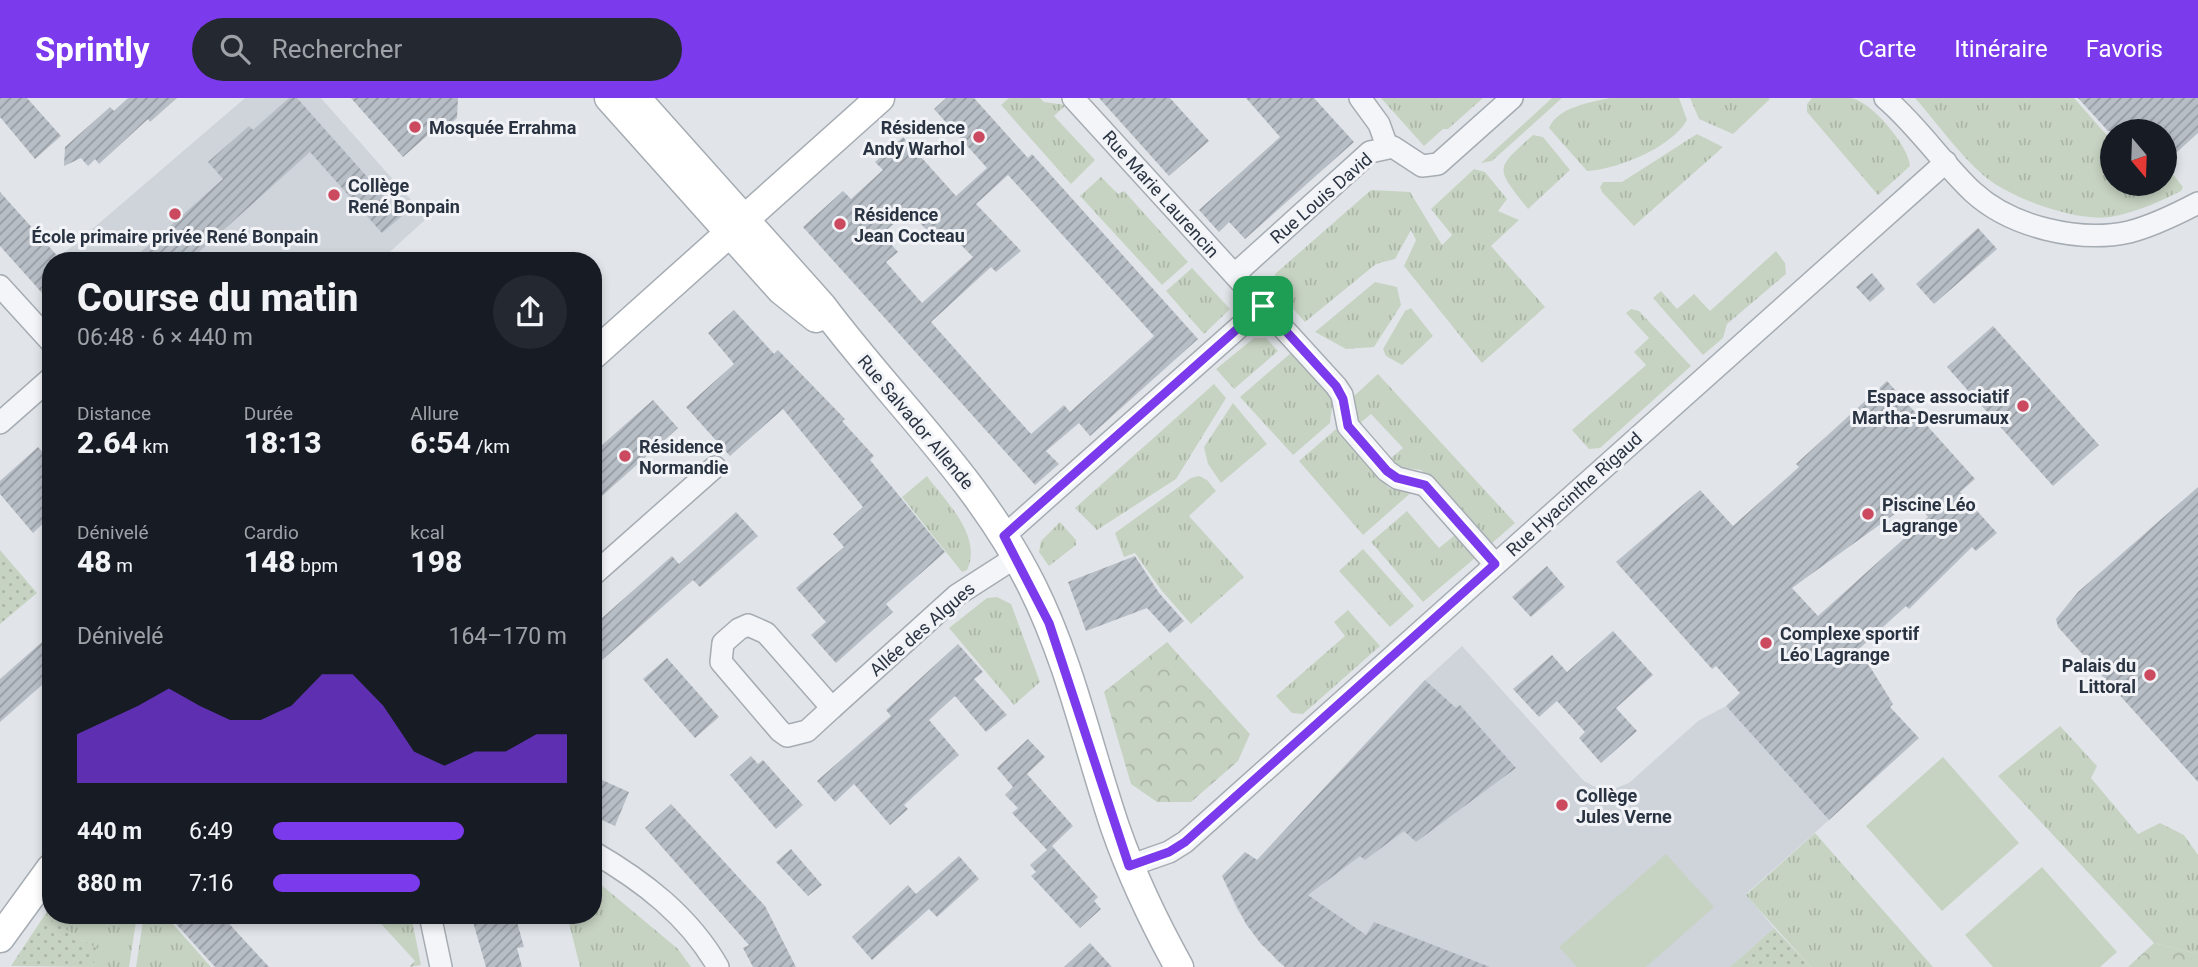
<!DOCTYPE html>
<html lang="fr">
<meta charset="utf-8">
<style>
:root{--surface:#171b24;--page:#242831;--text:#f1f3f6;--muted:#9ea1a6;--accent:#7c3aed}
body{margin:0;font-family:Roboto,sans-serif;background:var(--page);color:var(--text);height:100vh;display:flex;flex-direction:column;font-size:26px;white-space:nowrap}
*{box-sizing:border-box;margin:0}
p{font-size:23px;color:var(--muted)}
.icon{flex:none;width:38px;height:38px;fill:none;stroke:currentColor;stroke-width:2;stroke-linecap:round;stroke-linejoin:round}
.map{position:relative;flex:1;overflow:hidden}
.details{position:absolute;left:42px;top:154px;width:560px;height:672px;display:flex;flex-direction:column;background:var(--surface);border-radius:28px;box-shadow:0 4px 10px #0003}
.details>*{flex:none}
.needle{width:46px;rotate:161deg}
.controls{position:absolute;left:2100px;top:21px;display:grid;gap:14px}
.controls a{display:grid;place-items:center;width:77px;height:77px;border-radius:50%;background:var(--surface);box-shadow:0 4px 10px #0003;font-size:35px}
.pin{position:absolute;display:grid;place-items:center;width:60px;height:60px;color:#fff;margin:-30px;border-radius:14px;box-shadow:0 4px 10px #0006}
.round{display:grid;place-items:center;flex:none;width:74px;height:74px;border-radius:37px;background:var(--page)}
.headline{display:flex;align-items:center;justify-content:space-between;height:119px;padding:0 35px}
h1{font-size:38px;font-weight:800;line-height:52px}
.stats{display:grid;grid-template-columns:repeat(3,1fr);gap:10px;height:119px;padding:7px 35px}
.stats div{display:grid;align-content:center}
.stats b{font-size:30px;font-weight:800}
.stats small{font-size:19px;font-weight:400}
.stats p{font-size:19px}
.chart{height:196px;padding:14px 35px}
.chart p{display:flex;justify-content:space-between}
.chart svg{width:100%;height:126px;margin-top:7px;fill:var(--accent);opacity:.7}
ul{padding:0 35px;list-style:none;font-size:23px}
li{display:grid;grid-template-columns:112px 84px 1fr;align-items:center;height:52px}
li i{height:18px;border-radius:9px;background:var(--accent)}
header{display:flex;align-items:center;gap:42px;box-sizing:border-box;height:98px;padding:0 35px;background:var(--accent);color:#fff}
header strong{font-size:33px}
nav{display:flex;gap:38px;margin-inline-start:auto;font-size:24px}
.search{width:490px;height:63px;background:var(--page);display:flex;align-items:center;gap:18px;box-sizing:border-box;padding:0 24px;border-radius:38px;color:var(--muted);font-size:26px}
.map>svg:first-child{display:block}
</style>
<header>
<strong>Sprintly</strong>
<div class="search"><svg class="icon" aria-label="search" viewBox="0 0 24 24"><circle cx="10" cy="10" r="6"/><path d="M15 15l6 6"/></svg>Rechercher</div>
<nav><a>Carte</a><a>Itinéraire</a><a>Favoris</a></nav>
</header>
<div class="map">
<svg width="2198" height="869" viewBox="0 0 2198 869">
<defs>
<pattern id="grass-tufts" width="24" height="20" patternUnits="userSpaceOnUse" patternTransform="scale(1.75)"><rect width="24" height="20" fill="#c7d3c2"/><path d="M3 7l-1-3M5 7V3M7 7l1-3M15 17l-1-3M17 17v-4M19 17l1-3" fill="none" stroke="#abb6a8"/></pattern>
<pattern id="forest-crowns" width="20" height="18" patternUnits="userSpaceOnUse" patternTransform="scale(1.75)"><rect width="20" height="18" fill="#c7d3c2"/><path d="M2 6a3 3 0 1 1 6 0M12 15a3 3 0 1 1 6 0" fill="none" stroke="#abb6a8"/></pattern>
<pattern id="garden-dots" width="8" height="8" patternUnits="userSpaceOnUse" patternTransform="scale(1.75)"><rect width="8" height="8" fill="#c7d3c2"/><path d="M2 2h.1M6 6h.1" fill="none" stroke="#abb6a8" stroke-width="1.8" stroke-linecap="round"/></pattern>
<pattern id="building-hatch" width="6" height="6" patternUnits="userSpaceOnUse" patternTransform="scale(1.75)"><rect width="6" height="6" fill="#b8bec6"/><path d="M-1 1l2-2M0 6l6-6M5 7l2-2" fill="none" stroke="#969ba2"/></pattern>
</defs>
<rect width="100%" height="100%" fill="#e1e5e9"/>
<g fill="#cfd4db">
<path d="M245 0H321L427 120 380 163H55Z"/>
<path d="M1462 548 1584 683 1601 692H1611L1629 685 1698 623 1726 608 1829 722 1746 796 1774 830 1730 869H1285L1277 863 1237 812 1222 778 1245 754 1257 762 1425 582Z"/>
</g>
<g fill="url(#grass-tufts)">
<path d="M1009 0H1040L1044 4 1066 7 1054 18 1095 62 1071 86 1001 7Z"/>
<path d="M1381 0H1483L1448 31H1443L1424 48Z"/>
<path d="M1552 0H1562L1492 63 1481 65Z"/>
<path d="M1610 0H1679L1687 22C1671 50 1618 71 1587 73L1549 30C1558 9 1591 4 1610 0Z"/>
<path d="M1690 0H1768L1770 1 1733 36 1699 21Z"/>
<path d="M1812 0C1824 0 1839 0 1851 0 1872 4 1908 47 1910 68L1878 97 1807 14V6Z"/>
<path d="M1915 0H2074L2112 43V86H2151L2154 88 2165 86V79L2171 74 2183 89 2181 93C2159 104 2134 115 2110 119 2076 124 2009 100 1983 77 1958 55 1937 25 1915 0Z"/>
<path d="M1697 36 1723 49 1634 128 1602 94 1600 89 1603 84H1622Z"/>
<path d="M1533 37 1543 39 1570 72 1528 111C1497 70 1492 73 1533 37Z"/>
<path d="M1474 71 1485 74 1507 101 1498 113 1519 122 1491 148 1545 209 1482 265 1404 168 1416 142 1411 132 1395 161 1376 166 1305 224 1276 192 1275 176 1371 92 1410 94 1442 147 1452 137 1431 111Z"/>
<path d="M1101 79 1118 96 1124 93 1188 164 1162 187 1080 98Z"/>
<path d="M1776 153 1785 165 1786 176 1727 226 1723 240 1703 257 1653 200 1661 193 1677 211 1694 196 1710 213Z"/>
<path d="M1192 170 1230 211 1204 236 1166 193Z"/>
<path d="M1375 184 1397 189 1401 207 1374 249 1346 251 1315 234Z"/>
<path d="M1411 210 1433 238 1402 267 1386 258 1383 251 1405 213Z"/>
<path d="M1631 211 1639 213 1691 268 1600 350 1589 351 1572 332 1646 267 1634 254 1649 240 1626 215Z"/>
<path d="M1254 240H1266L1278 253 1234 291 1216 271Z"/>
<path d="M1292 254 1333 300 1330 325 1293 357 1240 299Z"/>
<path d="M1378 276 1515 425 1490 447 1421 372 1398 369 1390 361 1403 350 1371 316 1359 326 1353 319 1354 298Z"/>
<path d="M1214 286 1226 300 1176 381 1097 432 1075 410Z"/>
<path d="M1233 305 1267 346 1221 385 1208 366 1204 349Z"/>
<path d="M1336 331 1389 390 1414 392 1363 437 1299 363Z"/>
<path d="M927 378C946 404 983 438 967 472L962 474 902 399Z"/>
<path d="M1199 378 1207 382 1216 393 1189 418 1244 479 1191 526 1162 493 1135 455 1124 459 1115 435 1191 380Z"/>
<path d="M1407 413 1439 450 1455 437 1475 460 1423 504 1371 444Z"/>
<path d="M1060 424 1076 442V447L1049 468 1039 454 1041 443Z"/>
<path d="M1363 451 1414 508 1390 529 1339 473Z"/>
<path d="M997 499 1011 506 1040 584 1014 607 949 530 987 500Z"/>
<path d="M1348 512 1380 548 1303 616 1292 615 1276 598 1345 538 1334 524Z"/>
<path d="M2060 628 2097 668 2091 680 2138 736 2160 725 2184 737 2198 757V856L2154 845 1998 678Z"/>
<path d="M1815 735 1933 869H1811L1746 797Z"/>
<path d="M593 780 678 851 691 869H580L567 817H593Z"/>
<path d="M51 809V817H137L129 869H91L100 853 44 818Z"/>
<path d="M144 817H165L211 869H136Z"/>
<path d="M373 817H411L421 867 409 869 415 863Z"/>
</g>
<g fill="url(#forest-crowns)">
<path d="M1167 544 1250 636 1238 663 1191 704H1157L1131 686 1104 594Z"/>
<path d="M2154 845 2198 856V869H2128Z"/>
</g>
<g fill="url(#garden-dots)">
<path d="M0 452 37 495 0 526Z"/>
<path d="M44 818 101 853 91 869 11 868Z"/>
<path d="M1774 830 1811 869H1730Z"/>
</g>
<g fill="#c7d3c2">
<path d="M1943 659 2019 745 1942 813 1866 728Z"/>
<path d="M1666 756 1714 809 1646 869H1577L1559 849Z"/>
<path d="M2042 769 2117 854 2100 869H1993L1965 837Z"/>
</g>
<g fill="url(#building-hatch)" fill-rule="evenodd">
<path d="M0 0H27L61 38 35 61 0 19Z"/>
<path d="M128 0H177L150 24 148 21 99 66 95 61 88 68 81 60 64 68 65 49 110 9 114 13Z"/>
<path d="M289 0H297L402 118 382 135 310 54 189 163H131L223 81 208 64 249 28 253 32Z"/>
<path d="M351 0H458L457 20 445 30 437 29 403 59Z"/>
<path d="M946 0H974L1028 60 1032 56 1198 241 1090 338 1079 325 1046 353 1059 366 1035 387 803 129 843 93 851 101 883 72 875 64 903 39 956 98 987 70 934 11ZM1008 77 1154 238 1070 314 1064 307 1031 336 931 224 991 169 996 174 1021 153 976 106ZM909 112 936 143 947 133 973 159 922 205 886 164 898 154 882 136Z"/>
<path d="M1099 0H1170L1209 43 1169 78Z"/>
<path d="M1246 0H1314L1354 44 1245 141 1229 124 1219 134 1199 112 1280 39Z"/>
<path d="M2078 0H2198V35L2165 65V33H2108Z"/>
<path d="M0 94 62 163H51V205L0 148Z"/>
<path d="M1978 130 1997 151 1934 206 1916 186Z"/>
<path d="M1872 175 1885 191 1870 204 1856 189Z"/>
<path d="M734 212 774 256 778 252 845 321 842 323 874 358 870 362 945 454 886 506 893 514 836 565 811 537 826 524 796 490 844 449 833 436 863 409 783 311 730 358 686 309 734 266 708 235Z"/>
<path d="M1993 228 2099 347 2053 388 1947 269Z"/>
<path d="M1887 283 1975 381 1960 394 1997 435 1976 453 1972 449 1909 511 1906 508 1859 551 1893 606 1890 609 1919 640 1829 722 1726 608 1740 595 1716 568 1712 571 1616 464 1700 392 1733 428 1799 369 1796 366ZM1914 402 1928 419 1818 518 1792 490Z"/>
<path d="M653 302 678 330 593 406V355Z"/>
<path d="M38 349 51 363V418L33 435 0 396V383Z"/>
<path d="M2198 389V684L2058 529 2056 521 2078 494Z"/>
<path d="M736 414 758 438 700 489 693 482 593 570V528L672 458 679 466Z"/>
<path d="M1135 458 1159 495 1184 523 1170 535 1147 510 1086 533 1068 484Z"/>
<path d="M1547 468 1565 489 1531 519 1512 499Z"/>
<path d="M1613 533 1653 577 1616 610 1637 633 1601 665 1579 640 1585 634 1557 603 1539 619 1513 591 1552 557 1567 574Z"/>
<path d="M51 536V579L0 624V581Z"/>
<path d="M958 546 983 574 974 581 1007 617 986 634 955 598 929 622 959 657 904 707 908 711 890 727 854 686 835 704 817 683 891 618 886 612Z"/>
<path d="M667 560 719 619 695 640 643 581Z"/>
<path d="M1425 582 1456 610 1460 607 1516 670 1416 744 1404 733 1365 762 1360 758 1308 797 1366 837 1374 824 1490 869H1285L1261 846 1246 826 1222 778 1245 754 1257 762Z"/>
<path d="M1028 641 1045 659 1027 676 1073 728 1052 748 1098 799 1094 803 1101 811 1080 830 1031 778 1036 774 1030 767 1047 752 1012 715 1018 710 1005 697 1013 689 997 670Z"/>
<path d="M751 658 758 666 763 662 803 707 776 731 730 677Z"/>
<path d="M593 678 629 694 615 728 593 718Z"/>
<path d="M671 706 765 808 796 869H753L743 850 749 847 645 730Z"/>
<path d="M791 751 822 787 808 798 776 764Z"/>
<path d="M959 758 979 781 937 819 929 811 872 862 852 839 908 787 916 796Z"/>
<path d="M168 817H221L269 869H215Z"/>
<path d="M471 817H515L524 849 517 850 522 869H486Z"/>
<path d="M1090 845 1112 869H1064Z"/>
</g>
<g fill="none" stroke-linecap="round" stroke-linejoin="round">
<defs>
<g id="street">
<path d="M1073 0 1336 288 1342 297 1348 328 1387 373 1397 380 1425 387 1495 466"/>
<path d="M1360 0 1379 26 1387 48"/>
<path d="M1885 0C1918 28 1942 65 1973 94 2011 129 2079 145 2129 134 2153 128 2177 116 2198 105"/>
<path d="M1235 176 1370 54 1393 49 1422 68 1438 66 1512 0"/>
<path d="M0 188 51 244"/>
<path d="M0 325 51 280"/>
<path d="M1004 438 1263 208"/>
<path d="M593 477 715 369"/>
<path d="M748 527 766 535 832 610 807 633 787 638 780 633 721 564 723 545 739 531Z"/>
<path d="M832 610 957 497 1016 459"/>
<path d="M593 754C643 783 689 818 718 869"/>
<path d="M1129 768 1169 754 1185 744 1946 64"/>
<path d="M430 817 441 869"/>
</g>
<g id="secondary">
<path d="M609 0 781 192 816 220"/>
<path d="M636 0 822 208C892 302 979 381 1032 488 1070 564 1088 649 1115 729 1132 778 1154 824 1179 869"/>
<path d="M593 257 880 0"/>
<path d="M0 840 51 770"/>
</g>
</defs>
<use href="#street" stroke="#a6acb3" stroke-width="24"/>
<use href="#secondary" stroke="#a6acb3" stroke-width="31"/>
<use href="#street" stroke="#f4f5f8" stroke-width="21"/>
<use href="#secondary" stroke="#fff" stroke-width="28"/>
</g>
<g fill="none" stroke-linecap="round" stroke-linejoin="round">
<defs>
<path id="route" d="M1263 208 1336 288 1343 301 1348 328 1387 373 1397 380 1425 387 1495 466 1185 744 1169 754 1129 768 1049 525 1004 438Z"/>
</defs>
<use href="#route" stroke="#fff" stroke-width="14"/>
<use href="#route" stroke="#7c3aed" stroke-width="9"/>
</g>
<g fill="#cb4a5f" stroke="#f1f3f7" stroke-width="2.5">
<circle cx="415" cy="29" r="7"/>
<circle cx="979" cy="39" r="7"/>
<circle cx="334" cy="97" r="7"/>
<circle cx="175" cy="116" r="7"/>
<circle cx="840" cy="126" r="7"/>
<circle cx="2023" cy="308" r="7"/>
<circle cx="625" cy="358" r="7"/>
<circle cx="1868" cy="416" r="7"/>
<circle cx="1766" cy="545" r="7"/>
<circle cx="2150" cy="577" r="7"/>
<circle cx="1562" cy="707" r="7"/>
</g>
<g text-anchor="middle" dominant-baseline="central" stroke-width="6" stroke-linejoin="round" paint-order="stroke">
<g font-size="18" font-weight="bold" fill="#2a3341" stroke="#f1f3f7" text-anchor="start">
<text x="429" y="29">Mosquée Errahma</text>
<text x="965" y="29" text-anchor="end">Résidence<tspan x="965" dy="21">Andy Warhol</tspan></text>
<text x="348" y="87">Collège<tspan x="348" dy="21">René Bonpain</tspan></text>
<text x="854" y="116">Résidence<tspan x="854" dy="21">Jean Cocteau</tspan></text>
<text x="175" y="138" text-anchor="middle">École primaire privée René Bonpain</text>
<text x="2009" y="298" text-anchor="end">Espace associatif<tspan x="2009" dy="21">Martha-Desrumaux</tspan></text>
<text x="639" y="348">Résidence<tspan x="639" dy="21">Normandie</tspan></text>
<text x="1882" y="406">Piscine Léo<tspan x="1882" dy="21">Lagrange</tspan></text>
<text x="1780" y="535">Complexe sportif<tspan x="1780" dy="21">Léo Lagrange</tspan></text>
<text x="2136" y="567" text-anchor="end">Palais du<tspan x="2136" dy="21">Littoral</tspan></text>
<text x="1576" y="697">Collège<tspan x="1576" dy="21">Jules Verne</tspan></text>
</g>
<g font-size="18" fill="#2a3341" stroke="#f1f3f7">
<text transform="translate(1161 96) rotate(48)">Rue Marie Laurencin</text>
<text transform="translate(1321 100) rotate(-41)">Rue Louis David</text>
<text transform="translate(916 324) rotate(50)">Rue Salvador Allende</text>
<text transform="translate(1574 396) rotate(-42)">Rue Hyacinthe Rigaud</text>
<text transform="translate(922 531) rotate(-41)">Allée des Algues</text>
</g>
</g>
</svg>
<div class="controls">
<a><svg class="needle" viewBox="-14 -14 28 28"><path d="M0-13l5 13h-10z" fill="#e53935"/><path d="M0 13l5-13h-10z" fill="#9ea1a6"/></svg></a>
</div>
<div class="pin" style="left:1263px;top:208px;background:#1e9e55"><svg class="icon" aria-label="arrive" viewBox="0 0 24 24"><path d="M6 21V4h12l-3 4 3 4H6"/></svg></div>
<section class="details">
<div class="headline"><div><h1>Course du matin</h1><p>06:48 · 6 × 440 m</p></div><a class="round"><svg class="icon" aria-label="share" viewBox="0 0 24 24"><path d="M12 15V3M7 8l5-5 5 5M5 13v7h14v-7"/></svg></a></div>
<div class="stats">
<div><p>Distance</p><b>2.64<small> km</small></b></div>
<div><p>Durée</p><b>18:13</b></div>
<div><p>Allure</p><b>6:54<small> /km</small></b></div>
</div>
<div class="stats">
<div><p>Dénivelé</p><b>48<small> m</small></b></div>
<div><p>Cardio</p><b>148<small> bpm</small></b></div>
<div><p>kcal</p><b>198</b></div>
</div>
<div class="chart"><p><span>Dénivelé</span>164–170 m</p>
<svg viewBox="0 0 160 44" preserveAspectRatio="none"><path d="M0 44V27L10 22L20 17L30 11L40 17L50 22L60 22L70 17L80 6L90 6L100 17L110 33L120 38L130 33L140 33L150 27L160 27V44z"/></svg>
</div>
<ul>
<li><b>440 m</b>6:49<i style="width:65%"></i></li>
<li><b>880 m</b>7:16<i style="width:50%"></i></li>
</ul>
</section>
</div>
